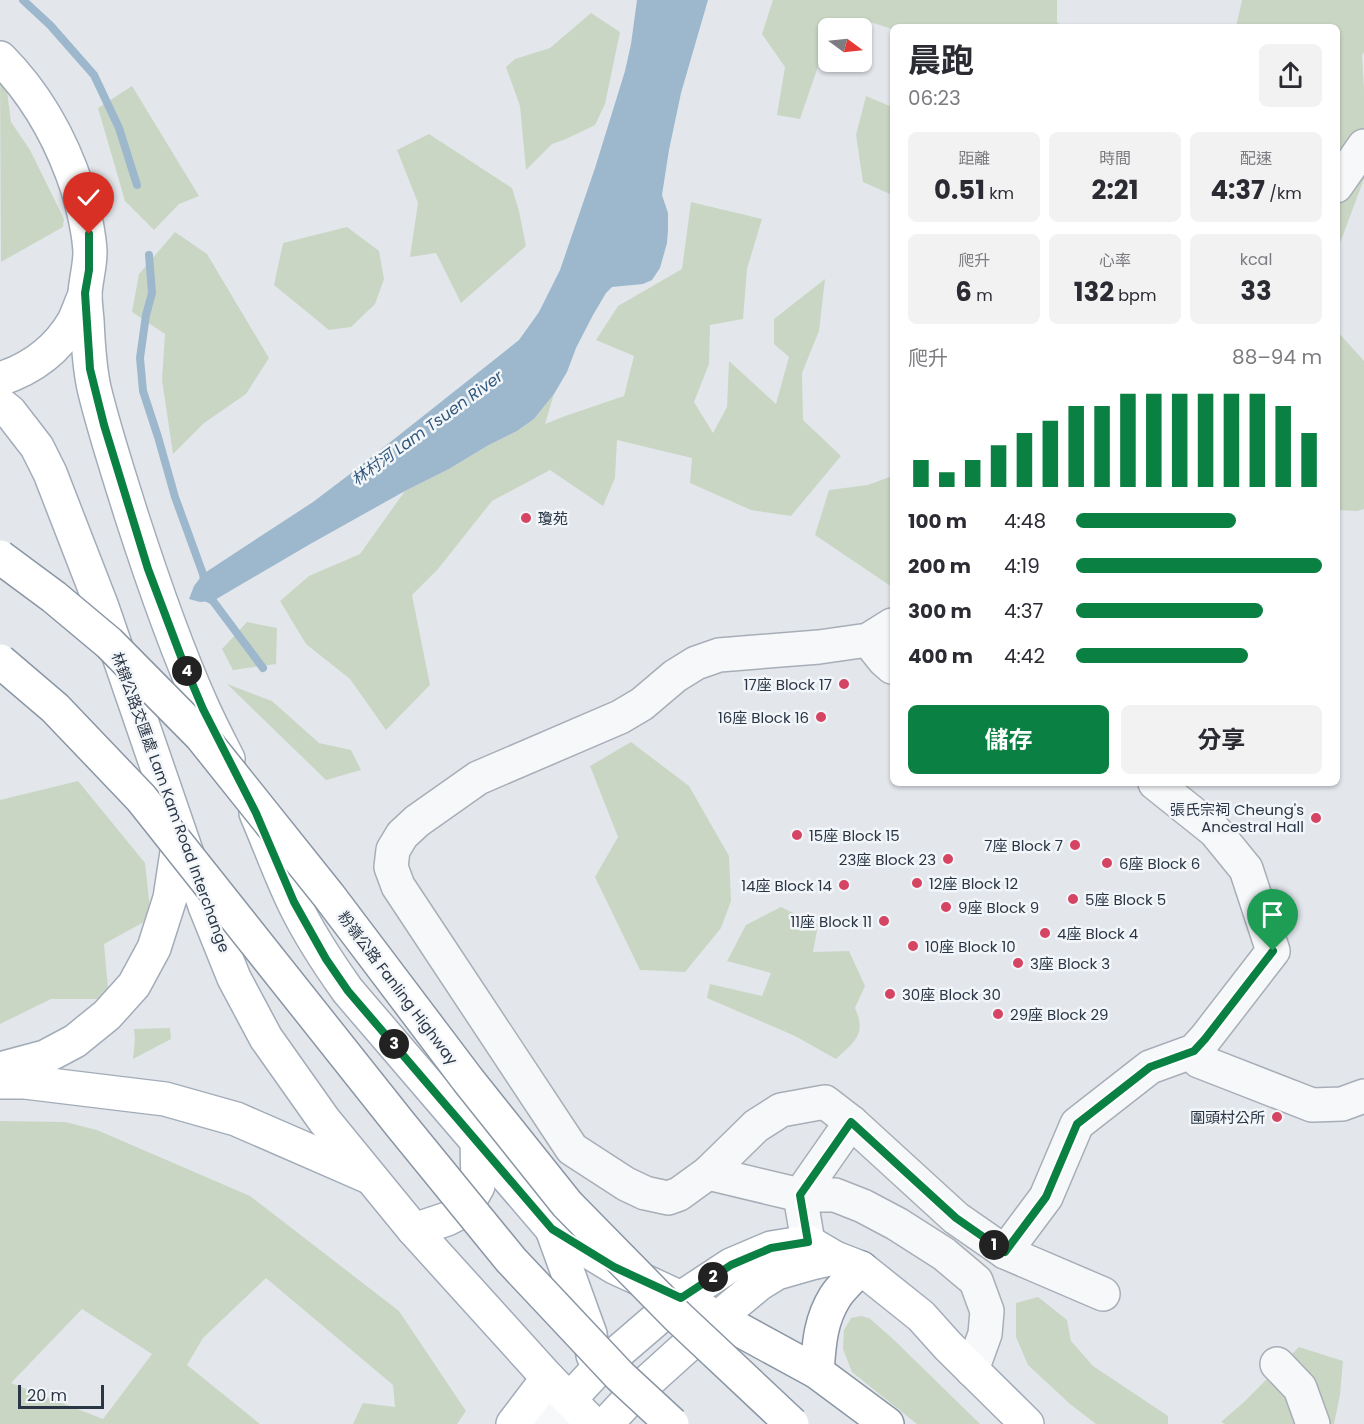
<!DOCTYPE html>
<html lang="zh-TW">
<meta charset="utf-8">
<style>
:root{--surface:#fff;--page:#f2f2f3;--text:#2b2b33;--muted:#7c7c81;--accent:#0b8043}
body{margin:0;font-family:Poppins,"Noto Sans TC",sans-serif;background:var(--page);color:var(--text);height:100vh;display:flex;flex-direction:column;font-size:22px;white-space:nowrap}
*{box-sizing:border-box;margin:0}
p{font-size:20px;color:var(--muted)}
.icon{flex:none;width:33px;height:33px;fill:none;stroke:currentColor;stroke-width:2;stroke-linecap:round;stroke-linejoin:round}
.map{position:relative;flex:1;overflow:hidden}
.panel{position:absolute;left:890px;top:24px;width:450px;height:762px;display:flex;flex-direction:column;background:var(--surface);border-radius:9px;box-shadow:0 2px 4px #0004}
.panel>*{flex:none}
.needle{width:39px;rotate:105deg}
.tools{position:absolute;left:818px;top:18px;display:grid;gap:12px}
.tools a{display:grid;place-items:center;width:54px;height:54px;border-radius:9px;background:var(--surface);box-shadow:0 2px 4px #0004;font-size:30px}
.scale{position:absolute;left:18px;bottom:15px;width:86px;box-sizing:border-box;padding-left:6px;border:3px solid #2a3646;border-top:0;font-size:16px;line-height:21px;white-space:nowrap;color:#2a3646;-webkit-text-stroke:4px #f3f6f9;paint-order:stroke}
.pin{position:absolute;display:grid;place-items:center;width:51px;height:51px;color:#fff;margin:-62px -26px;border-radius:50% 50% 50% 0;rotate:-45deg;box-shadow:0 0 6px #0007}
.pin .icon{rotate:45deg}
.km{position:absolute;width:30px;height:30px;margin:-15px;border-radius:50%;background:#222;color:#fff;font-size:16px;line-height:30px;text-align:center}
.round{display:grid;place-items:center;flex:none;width:63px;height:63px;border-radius:9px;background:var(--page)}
.summary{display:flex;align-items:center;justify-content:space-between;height:102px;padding:0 18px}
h1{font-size:33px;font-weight:700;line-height:45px}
.metrics{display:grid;grid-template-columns:repeat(3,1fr);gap:9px;height:102px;padding:6px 18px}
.metrics div{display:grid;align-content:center;border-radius:9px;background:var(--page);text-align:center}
.metrics b{font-size:26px;font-weight:700}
.metrics small{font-size:16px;font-weight:400}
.metrics p{font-size:16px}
.chart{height:168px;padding:12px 18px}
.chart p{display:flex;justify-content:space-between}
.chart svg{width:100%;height:108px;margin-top:6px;stroke:var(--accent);stroke-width:6}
.primary-button{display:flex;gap:12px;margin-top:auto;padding:12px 18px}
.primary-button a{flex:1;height:69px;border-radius:9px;background:var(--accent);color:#fff;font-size:24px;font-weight:700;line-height:69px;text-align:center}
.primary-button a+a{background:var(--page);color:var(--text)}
ul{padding:0 18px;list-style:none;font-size:20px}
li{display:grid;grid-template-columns:96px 72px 1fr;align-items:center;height:45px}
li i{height:15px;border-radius:8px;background:var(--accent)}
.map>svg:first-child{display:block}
</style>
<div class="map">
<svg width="1364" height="1424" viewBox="0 0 1364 1424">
<rect width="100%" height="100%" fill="#e3e7ec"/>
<g fill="#cad6c4" fill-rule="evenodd">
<path d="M773 0H1057V22L1063 27H1024L1022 25 1019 27H892V29L864 20 851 28H828V44L825 46 800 119 777 115 785 67 762 34Z"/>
<path d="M1242 0H1364V52L1362 55 1364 89V179L1337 251 1336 27H1236Z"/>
<path d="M591 13 620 32 605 104 595 125 566 139 552 144 526 170 520 106 506 67 515 59 550 48Z"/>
<path d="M0 74 6 83 11 122 30 150 64 219 63 227 1 262Z"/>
<path d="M132 86 199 196 179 204 154 230 125 201 98 108Z"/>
<path d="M866 96 892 107V195L863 182 856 135Z"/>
<path d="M429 134 512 188 519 211 526 246 461 303 436 253 410 257 418 203 397 150Z"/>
<path d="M691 202 762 219 747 269 743 319 710 325 709 364 694 402 713 433 727 407 729 361 776 404 789 357 774 344V319L825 279 819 331 802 373 803 420 841 456 791 516 751 510 690 483 692 458 617 440 615 478 603 506 550 470 492 501 438 569 412 595 430 685 386 730 350 679 306 644 280 601 309 576 360 554 405 491 449 469 487 446 517 431 534 419 554 394 545 424 565 416 624 396 634 356 596 340 618 306 682 269Z"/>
<path d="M347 227 379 251 384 279 375 304 351 327 329 330 274 285 283 243Z"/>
<path d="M175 232 207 254 269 358 246 394 204 423 173 454 162 380 165 334 132 312 139 274Z"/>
<path d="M1337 331 1364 361V509L1357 511 1337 510Z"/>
<path d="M892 476V587L815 535 829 490 868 485Z"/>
<path d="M247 622 277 628 276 664 233 670 222 649Z"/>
<path d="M227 684 272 701 319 743 351 750 361 770 326 780Z"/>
<path d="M631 742 689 786 729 856 731 901 721 928 685 972 640 970 595 877 618 837 590 766Z"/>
<path d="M78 781 145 863 151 918 104 944 109 999H51L0 1024V800Z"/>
<path d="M781 907 818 925 813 952 849 951 865 986 855 1008C867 1035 854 1042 836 1059L795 1036 707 998 710 984 762 996 771 973 727 961 746 925Z"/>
<path d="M170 1028 171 1039 133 1059 135 1039 134 1029Z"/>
<path d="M0 1121 65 1122 97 1130 250 1196 399 1311 466 1411 457 1424H353L363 1403 395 1407 393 1385 266 1278 203 1338 187 1365 260 1424H0ZM82 1309 152 1354 103 1419 11 1383Z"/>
<path d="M1038 1297 1067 1320 1071 1341 1093 1366 1168 1416V1424H1096L1070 1404 1028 1365 1016 1337V1303Z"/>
<path d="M861 1316 869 1318 892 1338 980 1424H917L852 1372 843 1349 844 1330 851 1318Z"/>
<path d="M1299 1347 1343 1361 1340 1395 1334 1424H1225L1221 1422 1244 1402Z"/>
</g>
<path fill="#9db8cd" d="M637 0H708L681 93 669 150 662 195 668 213V230L667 243 660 268 652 280 643 284 612 287 606 293 593 315 576 348 567 372 554 394 534 419 517 431 487 446 449 469 405 491 312 543 213 601 200 602 189 599 194 586 203 574 313 502 350 474 519 340 539 312 560 270 595 168 625 71 631 44Z"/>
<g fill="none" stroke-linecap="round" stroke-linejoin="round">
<g stroke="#9db8cd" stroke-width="8">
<path d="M23 0 50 25 94 75 119 128 137 185"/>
<path d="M149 255 152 293 146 315 140 358 143 391 158 437 175 497 203 574 205 585"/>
<path d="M206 597 213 601 263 668"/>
</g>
<defs>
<g id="minor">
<path d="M1336 186 1364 146"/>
<path d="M892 625 868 640 819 647 719 655 696 663 675 676 642 704 620 717 478 778 417 821 402 835 393 850 391 867 398 886 572 1149 626 1184 645 1193 668 1198 679 1194 708 1173 756 1126 781 1110 825 1102 851 1122 956 1218 1005 1252 1103 1294"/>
<path d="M868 640 884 660 892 667"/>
<path d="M1194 1051 1199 1061 1312 1105 1342 1104 1364 1096"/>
<path d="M708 1173 800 1195H835L863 1206 897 1224 944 1254 976 1281 987 1311 985 1334 972 1370"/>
<path d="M808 1242 800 1195 851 1122"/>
<path d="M1005 1252 1046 1197 1077 1124 1150 1067 1194 1051 1205 1039 1273 951 1246 869 1215 831 1155 783"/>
<path d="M1277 1364 1300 1388 1313 1424"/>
<path d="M548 1424 569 1400"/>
</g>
<g id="major">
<path d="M0 58C37 95 62 141 78 190 84 211 89 231 90 252 90 266 86 279 85 293 85 302 86 311 87 320 88 343 89 365 94 388 104 430 118 472 131 514 152 579 174 644 202 706 210 724 219 741 228 759"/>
<path d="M0 379C31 369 57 350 74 321 78 313 81 303 85 295"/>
<path d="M0 404 10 412 37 447 50 473 102 607 205 906 234 978 266 1038 324 1120 414 1230 548 1378 593 1424"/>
<path d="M256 813C269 843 280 874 294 903 309 934 328 963 348 991L552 1229 614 1267 681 1298 718 1318"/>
<path d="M0 1069 45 1057 75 1041 107 1015 134 985 154 948 170 898 179 839"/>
<path d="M0 1082H25L165 1099 236 1119 367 1176"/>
<path d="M552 1229 590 1334 593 1355"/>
<path d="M414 1230 447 1219 457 1214 466 1207 478 1186 477 1140"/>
<path d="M569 1400 595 1372 681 1298 731 1265 771 1248 808 1242 835 1258 861 1268 921 1316 948 1346 1027 1424"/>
<path d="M513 1424 548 1378"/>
<path d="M606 1424 634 1394 718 1318 759 1284 777 1273 812 1263 835 1258"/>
</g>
<g id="highway">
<path d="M718 1318 817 1372 887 1424"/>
<path d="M817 1372C819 1345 820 1321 835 1297 842 1286 853 1277 861 1268"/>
</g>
</defs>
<use href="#minor" stroke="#a8aeb7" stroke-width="36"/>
<use href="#major" stroke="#a2acb8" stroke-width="36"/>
<use href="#highway" stroke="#8a96a4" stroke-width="36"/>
<use href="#minor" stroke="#f6f8fa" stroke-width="33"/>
<use href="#major" stroke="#fff" stroke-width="33"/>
<use href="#highway" stroke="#fff" stroke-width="33"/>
<defs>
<g id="highway-bridge">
<path d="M0 557 54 597 109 643 201 736 329 896 468 1080 567 1204 677 1316 792 1424"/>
<path d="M0 661 55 708 141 798 400 1124 511 1260 620 1376 672 1424"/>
</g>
</defs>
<use href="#highway-bridge" stroke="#8a96a4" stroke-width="36" stroke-linecap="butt"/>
<use href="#highway-bridge" stroke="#fff" stroke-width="33"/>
</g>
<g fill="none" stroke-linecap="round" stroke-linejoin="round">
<defs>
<path id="route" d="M89 234V270L85 293 90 369 104 425 148 569 183 662 203 709 256 813 294 902 326 959 348 991 552 1229 614 1267 681 1298 731 1265 771 1248 808 1242 800 1195 851 1122 956 1218 1005 1252 1046 1197 1077 1124 1150 1067 1194 1051 1205 1039 1273 951"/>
</defs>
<use href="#route" stroke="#fff" stroke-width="12"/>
<use href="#route" stroke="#0b8043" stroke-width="8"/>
</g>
<g fill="#d64463" stroke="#f3f6f9" stroke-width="2">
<circle cx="526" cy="518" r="6"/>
<circle cx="844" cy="684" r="6"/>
<circle cx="821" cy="717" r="6"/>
<circle cx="1316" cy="818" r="6"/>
<circle cx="797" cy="835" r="6"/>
<circle cx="1075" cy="845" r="6"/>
<circle cx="948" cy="859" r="6"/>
<circle cx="1107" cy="863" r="6"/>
<circle cx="917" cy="883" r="6"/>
<circle cx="844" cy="885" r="6"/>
<circle cx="1073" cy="899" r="6"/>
<circle cx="946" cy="907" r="6"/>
<circle cx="884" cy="921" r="6"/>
<circle cx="1045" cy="933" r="6"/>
<circle cx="913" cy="946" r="6"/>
<circle cx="1018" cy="963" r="6"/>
<circle cx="890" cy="994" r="6"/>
<circle cx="998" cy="1014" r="6"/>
<circle cx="1277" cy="1117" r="6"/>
</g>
<g text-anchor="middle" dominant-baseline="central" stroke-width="5" stroke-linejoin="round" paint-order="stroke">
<g font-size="15" fill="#2a3646" stroke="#f3f6f9" text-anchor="start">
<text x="538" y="518">瓊苑</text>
<text x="832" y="684" text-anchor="end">17座 Block 17</text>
<text x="809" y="717" text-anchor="end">16座 Block 16</text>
<text x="1304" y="809" text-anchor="end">張氏宗祠 Cheung's<tspan x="1304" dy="17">Ancestral Hall</tspan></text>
<text x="809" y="835">15座 Block 15</text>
<text x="1063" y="845" text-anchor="end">7座 Block 7</text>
<text x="936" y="859" text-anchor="end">23座 Block 23</text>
<text x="1119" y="863">6座 Block 6</text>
<text x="929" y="883">12座 Block 12</text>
<text x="832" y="885" text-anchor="end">14座 Block 14</text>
<text x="1085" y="899">5座 Block 5</text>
<text x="958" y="907">9座 Block 9</text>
<text x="872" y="921" text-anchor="end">11座 Block 11</text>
<text x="1057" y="933">4座 Block 4</text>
<text x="925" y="946">10座 Block 10</text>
<text x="1030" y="963">3座 Block 3</text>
<text x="902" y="994">30座 Block 30</text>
<text x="1010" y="1014">29座 Block 29</text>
<text x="1265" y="1117" text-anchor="end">圍頭村公所</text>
</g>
<g font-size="15" fill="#2a3646" stroke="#f3f6f9">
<text transform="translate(171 802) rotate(70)">林錦公路交匯處 Lam Kam Road Interchange</text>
<text transform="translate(398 988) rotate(53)">粉嶺公路 Fanling Highway</text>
</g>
<g font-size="16" font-style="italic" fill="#31587c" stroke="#f3f6f9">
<text transform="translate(427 428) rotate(-36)">林村河 Lam Tsuen River</text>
</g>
</g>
</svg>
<div class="tools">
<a><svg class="needle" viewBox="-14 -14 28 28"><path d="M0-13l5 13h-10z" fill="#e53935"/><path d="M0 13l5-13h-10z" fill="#7c7c81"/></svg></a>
</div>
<div class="scale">20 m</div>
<div class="pin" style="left:1273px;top:951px;background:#1e9e55"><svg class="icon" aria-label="arrive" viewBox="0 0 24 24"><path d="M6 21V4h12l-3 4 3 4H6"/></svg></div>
<div class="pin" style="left:89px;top:234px;background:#d93025"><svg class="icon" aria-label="check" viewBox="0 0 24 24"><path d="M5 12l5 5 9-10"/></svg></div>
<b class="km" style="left:994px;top:1245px">1</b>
<b class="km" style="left:713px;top:1277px">2</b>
<b class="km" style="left:394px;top:1044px">3</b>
<b class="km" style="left:187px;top:671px">4</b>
<section class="panel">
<div class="summary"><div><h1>晨跑</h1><p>06:23</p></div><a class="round"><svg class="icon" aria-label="share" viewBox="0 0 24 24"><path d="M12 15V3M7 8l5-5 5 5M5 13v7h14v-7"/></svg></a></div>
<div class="metrics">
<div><p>距離</p><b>0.51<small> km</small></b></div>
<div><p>時間</p><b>2:21</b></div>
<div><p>配速</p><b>4:37<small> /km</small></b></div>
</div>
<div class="metrics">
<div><p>爬升</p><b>6<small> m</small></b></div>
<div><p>心率</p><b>132<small> bpm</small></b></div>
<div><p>kcal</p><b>33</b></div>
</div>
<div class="chart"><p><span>爬升</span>88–94 m</p>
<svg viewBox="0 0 160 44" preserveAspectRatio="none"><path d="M5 44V33M15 44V38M25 44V33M35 44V27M45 44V22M55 44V17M65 44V11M75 44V11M85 44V6M95 44V6M105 44V6M115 44V6M125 44V6M135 44V6M145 44V11M155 44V22"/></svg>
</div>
<ul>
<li><b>100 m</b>4:48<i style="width:65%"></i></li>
<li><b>200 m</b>4:19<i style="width:100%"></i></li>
<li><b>300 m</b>4:37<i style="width:76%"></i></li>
<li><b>400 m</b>4:42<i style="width:70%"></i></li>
</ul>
<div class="primary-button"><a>儲存</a><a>分享</a></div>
</section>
</div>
